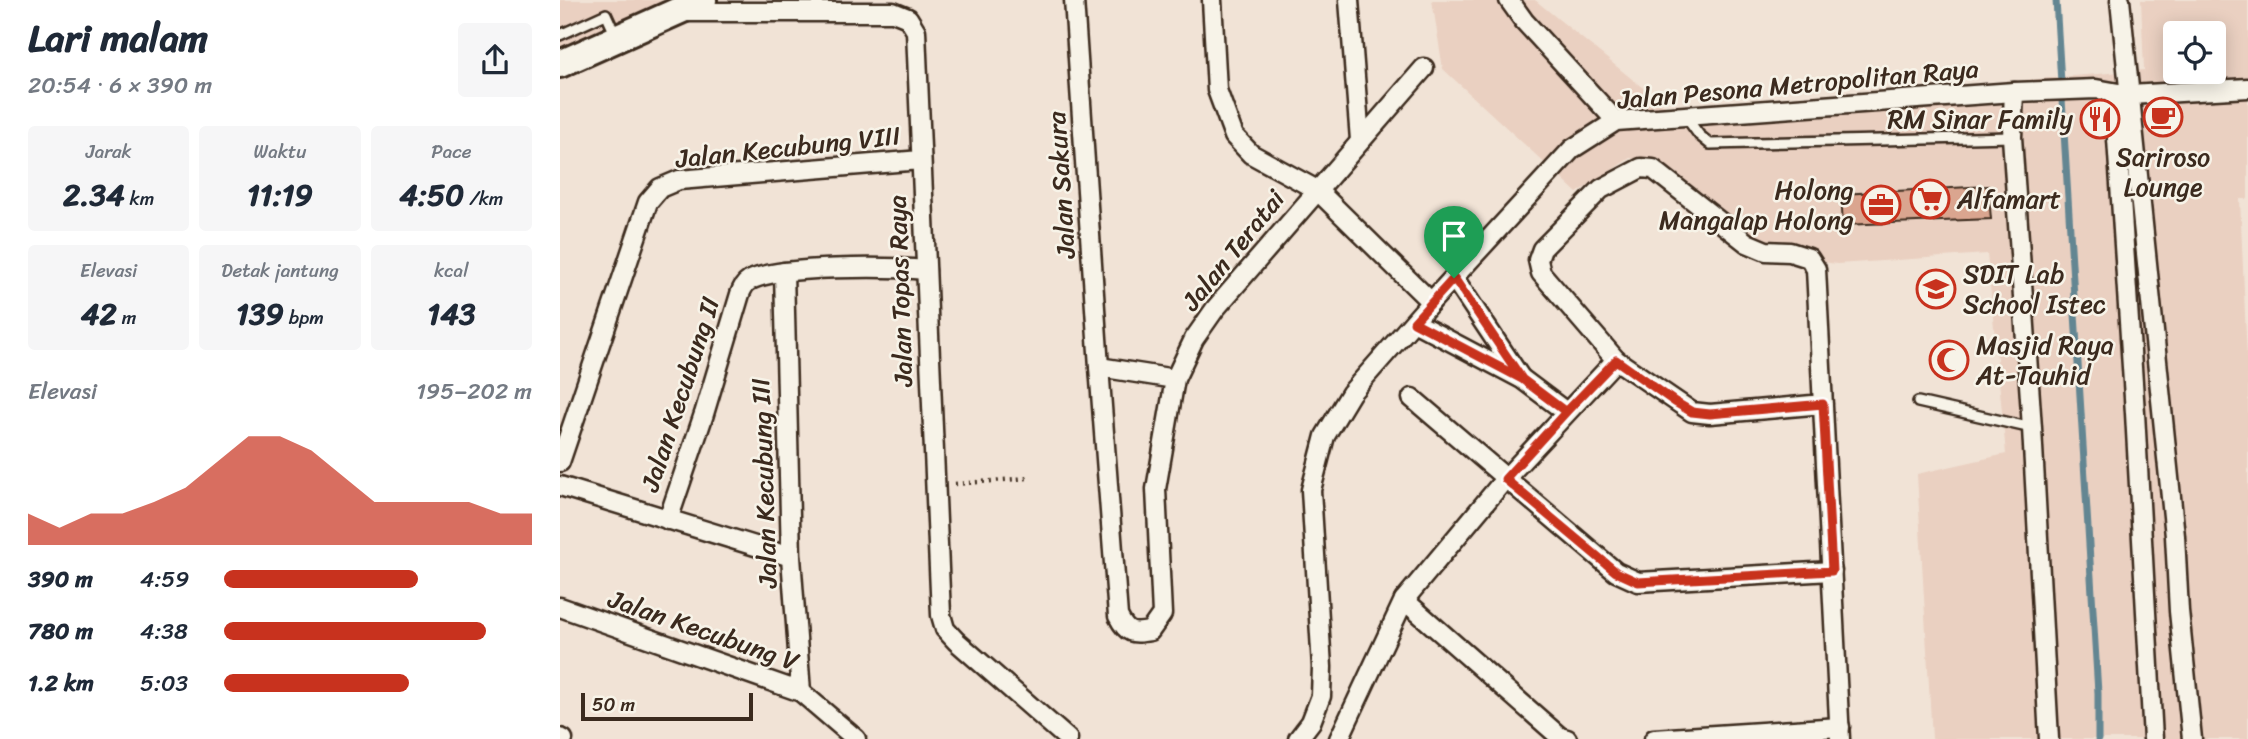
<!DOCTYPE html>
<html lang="id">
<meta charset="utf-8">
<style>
:root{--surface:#fff;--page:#f6f6f7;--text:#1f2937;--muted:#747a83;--accent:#c8321e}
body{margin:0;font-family:Sriracha,sans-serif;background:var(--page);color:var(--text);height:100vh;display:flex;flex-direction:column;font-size:26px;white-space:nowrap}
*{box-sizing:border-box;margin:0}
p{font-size:23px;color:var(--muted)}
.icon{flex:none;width:38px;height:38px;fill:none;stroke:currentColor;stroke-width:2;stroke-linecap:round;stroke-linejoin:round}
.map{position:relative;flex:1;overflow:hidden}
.side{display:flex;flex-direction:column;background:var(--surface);width:560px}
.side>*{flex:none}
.controls{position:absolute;left:1603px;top:21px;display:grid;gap:14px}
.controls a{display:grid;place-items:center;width:63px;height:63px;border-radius:7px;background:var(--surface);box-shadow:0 4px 18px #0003;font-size:35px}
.scale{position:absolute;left:21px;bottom:18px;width:172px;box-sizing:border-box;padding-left:7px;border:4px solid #3b2a1e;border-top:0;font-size:19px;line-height:24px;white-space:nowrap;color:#3b2a1e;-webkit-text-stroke:5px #f7f3e8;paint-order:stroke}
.pin{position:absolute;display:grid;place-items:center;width:60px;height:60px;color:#fff;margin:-72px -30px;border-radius:50% 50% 50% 0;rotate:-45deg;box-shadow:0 0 7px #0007}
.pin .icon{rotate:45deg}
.round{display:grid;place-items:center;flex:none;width:74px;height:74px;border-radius:7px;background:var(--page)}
.headline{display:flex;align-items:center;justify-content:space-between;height:119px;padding:0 28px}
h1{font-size:38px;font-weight:700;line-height:52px}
.metrics{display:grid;grid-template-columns:repeat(3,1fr);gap:10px;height:119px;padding:7px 28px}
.metrics div{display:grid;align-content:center;border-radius:7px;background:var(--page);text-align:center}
.metrics b{font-size:30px;font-weight:700}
.metrics small{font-size:19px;font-weight:400}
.metrics p{font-size:19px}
.chart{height:196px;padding:14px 28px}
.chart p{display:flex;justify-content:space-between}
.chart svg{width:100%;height:126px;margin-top:7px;fill:var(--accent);opacity:.7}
ul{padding:0 28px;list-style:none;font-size:23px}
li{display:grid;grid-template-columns:112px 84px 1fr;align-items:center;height:52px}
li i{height:18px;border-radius:9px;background:var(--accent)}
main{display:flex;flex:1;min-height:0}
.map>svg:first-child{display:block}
</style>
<main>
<section class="side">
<div class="headline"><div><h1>Lari malam</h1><p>20:54 · 6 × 390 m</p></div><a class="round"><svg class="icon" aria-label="share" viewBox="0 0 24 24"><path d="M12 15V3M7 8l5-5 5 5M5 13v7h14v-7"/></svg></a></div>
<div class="metrics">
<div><p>Jarak</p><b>2.34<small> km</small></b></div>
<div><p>Waktu</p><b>11:19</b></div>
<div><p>Pace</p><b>4:50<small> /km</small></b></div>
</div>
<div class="metrics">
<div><p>Elevasi</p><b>42<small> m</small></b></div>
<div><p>Detak jantung</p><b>139<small> bpm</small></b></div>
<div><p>kcal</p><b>143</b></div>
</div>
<div class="chart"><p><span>Elevasi</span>195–202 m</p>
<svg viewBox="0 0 160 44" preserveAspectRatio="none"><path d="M0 44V33L10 38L20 33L30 33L40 29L50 24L60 15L70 6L80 6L90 11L100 20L110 29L120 29L130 29L140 29L150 33L160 33V44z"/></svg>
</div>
<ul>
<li><b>390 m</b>4:59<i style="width:63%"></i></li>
<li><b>780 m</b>4:38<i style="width:85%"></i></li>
<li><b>1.2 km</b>5:03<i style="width:60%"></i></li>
</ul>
</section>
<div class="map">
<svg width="1688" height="739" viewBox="0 0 1688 739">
<rect width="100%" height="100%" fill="#f1e3d6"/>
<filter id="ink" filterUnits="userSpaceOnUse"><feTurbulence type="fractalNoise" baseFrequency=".0143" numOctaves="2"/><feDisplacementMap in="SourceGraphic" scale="14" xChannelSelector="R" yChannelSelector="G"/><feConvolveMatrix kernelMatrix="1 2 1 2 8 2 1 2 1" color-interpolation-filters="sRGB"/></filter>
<g filter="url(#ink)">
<g fill="#ead0c1" fill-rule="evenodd">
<path d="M0 0H144L0 63Z"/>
<path d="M872 0H975L1110 110 1584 70 1581 0H1688V199H1680L1688 383V739H1372L1357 474 1446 454 1427 254 1277 264 1192 252 1101 164 1070 158 1017 193 883 69ZM1615 33H1654V72H1615Z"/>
</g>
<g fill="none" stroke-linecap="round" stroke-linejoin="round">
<path stroke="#638692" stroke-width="7" d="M1496 0 1538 693V739"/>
</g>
<path fill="#daa58f" stroke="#3b2a1e" stroke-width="2" d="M1428 186 1431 219 1283 225 1281 194Z"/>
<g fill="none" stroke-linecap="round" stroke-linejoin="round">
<defs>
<g id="lane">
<path d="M0 35 46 14 56 36"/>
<path d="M1126 117 1139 135 1150 144 1452 137"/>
<path d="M1358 402 1472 428"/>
</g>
<g id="street">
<path d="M514 0 539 367"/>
<path d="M652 0 657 90 674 136 691 154 757 190 871 302"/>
<path d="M789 0 800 140"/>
<path d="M949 0 964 21 1056 121"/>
<path d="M1560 0 1615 536 1619 611 1632 739"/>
<path d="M125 12H333L348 18 356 31 381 615 385 629 396 641 508 739"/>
<path d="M1454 92 1452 137 1472 428 1489 739"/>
<path d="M1554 93 1575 413 1593 739"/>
<path d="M224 272 231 557 241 692"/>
<path d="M894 278 960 377"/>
<path d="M854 322 962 379 1006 412"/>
<path d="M615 379 539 367 558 616C567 634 572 634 590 631L602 614 596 489 615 379 634 339 655 309 864 68"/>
<path d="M852 398 1056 572 1078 582 1272 571"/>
<path d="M1263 404 1150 414 1132 412 1056 360 981 273 978 260 982 249 1041 189 1081 168 1093 169 1187 243 1206 251 1230 252 1249 258 1256 269 1280 739"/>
<path d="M0 462 88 202 100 188 119 180 361 160"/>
<path d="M0 486 231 557"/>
<path d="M108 520 144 414 180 294C182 289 184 284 189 281 216 265 332 267 366 270"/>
<path d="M844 600 1000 737 1007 739"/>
<path d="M0 607 241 692 296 739"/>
<path d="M0 738 3 739"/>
<path d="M738 739 751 722 761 696 762 667 751 490 765 436 791 393 871 302 1012 149 1056 121 1454 92 1536 89 1570 95 1688 88"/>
<path d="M779 739 844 600 945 479 1056 360"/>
<path d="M1094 739 1280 727"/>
</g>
<path id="secondary" d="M0 64 143 0"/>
</defs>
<use href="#lane" stroke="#3b2a1e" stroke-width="14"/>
<use href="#street" stroke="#3b2a1e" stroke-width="23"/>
<use href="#secondary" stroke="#3b2a1e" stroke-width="32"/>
<path stroke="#3b2a1e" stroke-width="4.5" stroke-dasharray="2 5" stroke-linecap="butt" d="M395 484 468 478"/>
<use href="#lane" stroke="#f7f3e8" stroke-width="9"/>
<use href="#street" stroke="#f7f3e8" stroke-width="18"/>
<use href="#secondary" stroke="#f7f3e8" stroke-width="26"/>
</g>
</g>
<g fill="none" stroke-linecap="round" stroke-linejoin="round" filter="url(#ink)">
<defs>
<path id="route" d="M894 278 854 322 962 379 1006 412 945 479 1056 572 1078 582 1272 571 1263 404 1150 414 1132 412 1115 402 1056 360 1006 412 962 379 894 278"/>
</defs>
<use href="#route" stroke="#fff" stroke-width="14"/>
<use href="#route" stroke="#c8321e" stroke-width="9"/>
</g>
<defs>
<symbol id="cafe-ring" viewBox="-11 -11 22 22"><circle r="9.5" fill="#f7f3e8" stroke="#c8321e" stroke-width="1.5"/><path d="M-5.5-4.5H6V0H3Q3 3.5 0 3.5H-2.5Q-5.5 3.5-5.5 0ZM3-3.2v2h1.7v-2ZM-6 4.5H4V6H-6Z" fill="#c8321e"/></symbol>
<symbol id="restaurant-ring" viewBox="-11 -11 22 22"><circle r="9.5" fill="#f7f3e8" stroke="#c8321e" stroke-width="1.5"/><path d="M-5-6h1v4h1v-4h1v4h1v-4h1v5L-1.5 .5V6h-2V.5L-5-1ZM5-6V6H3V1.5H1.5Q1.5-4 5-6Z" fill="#c8321e"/></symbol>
<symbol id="supermarket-ring" viewBox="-11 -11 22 22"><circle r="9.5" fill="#f7f3e8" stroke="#c8321e" stroke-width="1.5"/><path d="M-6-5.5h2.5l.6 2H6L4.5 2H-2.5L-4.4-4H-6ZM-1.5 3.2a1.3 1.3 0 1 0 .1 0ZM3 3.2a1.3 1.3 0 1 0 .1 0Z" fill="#c8321e"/></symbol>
<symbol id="office-ring" viewBox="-11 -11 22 22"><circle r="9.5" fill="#f7f3e8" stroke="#c8321e" stroke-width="1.5"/><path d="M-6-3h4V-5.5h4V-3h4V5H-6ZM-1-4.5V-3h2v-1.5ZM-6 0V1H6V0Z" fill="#c8321e"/></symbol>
<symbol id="school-ring" viewBox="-11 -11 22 22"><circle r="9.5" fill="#f7f3e8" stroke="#c8321e" stroke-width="1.5"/><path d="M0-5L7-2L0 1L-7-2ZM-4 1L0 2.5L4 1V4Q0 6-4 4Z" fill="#c8321e"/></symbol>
<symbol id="mosque-ring" viewBox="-11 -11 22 22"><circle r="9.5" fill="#f7f3e8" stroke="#c8321e" stroke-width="1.5"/><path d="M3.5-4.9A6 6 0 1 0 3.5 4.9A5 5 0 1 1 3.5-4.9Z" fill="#c8321e"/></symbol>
</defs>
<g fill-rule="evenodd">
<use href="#cafe-ring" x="1581" y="95" width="44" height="44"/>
<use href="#restaurant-ring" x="1518" y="97" width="44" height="44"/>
<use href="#supermarket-ring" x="1348" y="177" width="44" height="44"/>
<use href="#office-ring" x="1299" y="183" width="44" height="44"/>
<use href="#school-ring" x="1354" y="267" width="44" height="44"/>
<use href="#mosque-ring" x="1367" y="338" width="44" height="44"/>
</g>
<g text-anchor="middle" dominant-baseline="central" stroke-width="5" stroke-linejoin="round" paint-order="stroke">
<g font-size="26" fill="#3b2a1e" stroke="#f7f3e8">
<text transform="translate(1238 84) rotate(-5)">Jalan Pesona Metropolitan Raya</text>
<text transform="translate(228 147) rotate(-6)">Jalan Kecubung VIII</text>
<text transform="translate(501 185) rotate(-94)">Jalan Sakura</text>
<text transform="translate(673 250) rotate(-51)">Jalan Teratai</text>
<text transform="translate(340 291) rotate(-92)">Jalan Topas Raya</text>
<text transform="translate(120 394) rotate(-72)">Jalan Kecubung II</text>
<text transform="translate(204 483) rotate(-92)">Jalan Kecubung III</text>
<text transform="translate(144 630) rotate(19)">Jalan Kecubung V</text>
</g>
<g font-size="26" fill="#3b2a1e" stroke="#f7f3e8" text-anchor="start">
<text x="1513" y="119" text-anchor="end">RM Sinar Family</text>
<text x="1603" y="157" text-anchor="middle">Sariroso<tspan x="1603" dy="30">Lounge</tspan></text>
<text x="1294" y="190" text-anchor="end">Holong<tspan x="1294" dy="30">Mangalap Holong</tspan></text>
<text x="1397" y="199">Alfamart</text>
<text x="1403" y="274">SDIT Lab<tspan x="1403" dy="30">School Istec</tspan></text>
<text x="1416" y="345">Masjid Raya<tspan x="1416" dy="30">At-Tauhid</tspan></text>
</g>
</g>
</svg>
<div class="controls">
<a><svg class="icon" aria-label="locate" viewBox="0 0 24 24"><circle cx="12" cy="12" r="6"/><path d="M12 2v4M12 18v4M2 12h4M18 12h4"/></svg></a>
</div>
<div class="scale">50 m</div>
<div class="pin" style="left:894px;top:278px;background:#1e9e55"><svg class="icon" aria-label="arrive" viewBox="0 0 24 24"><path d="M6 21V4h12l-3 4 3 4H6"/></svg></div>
</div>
</main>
